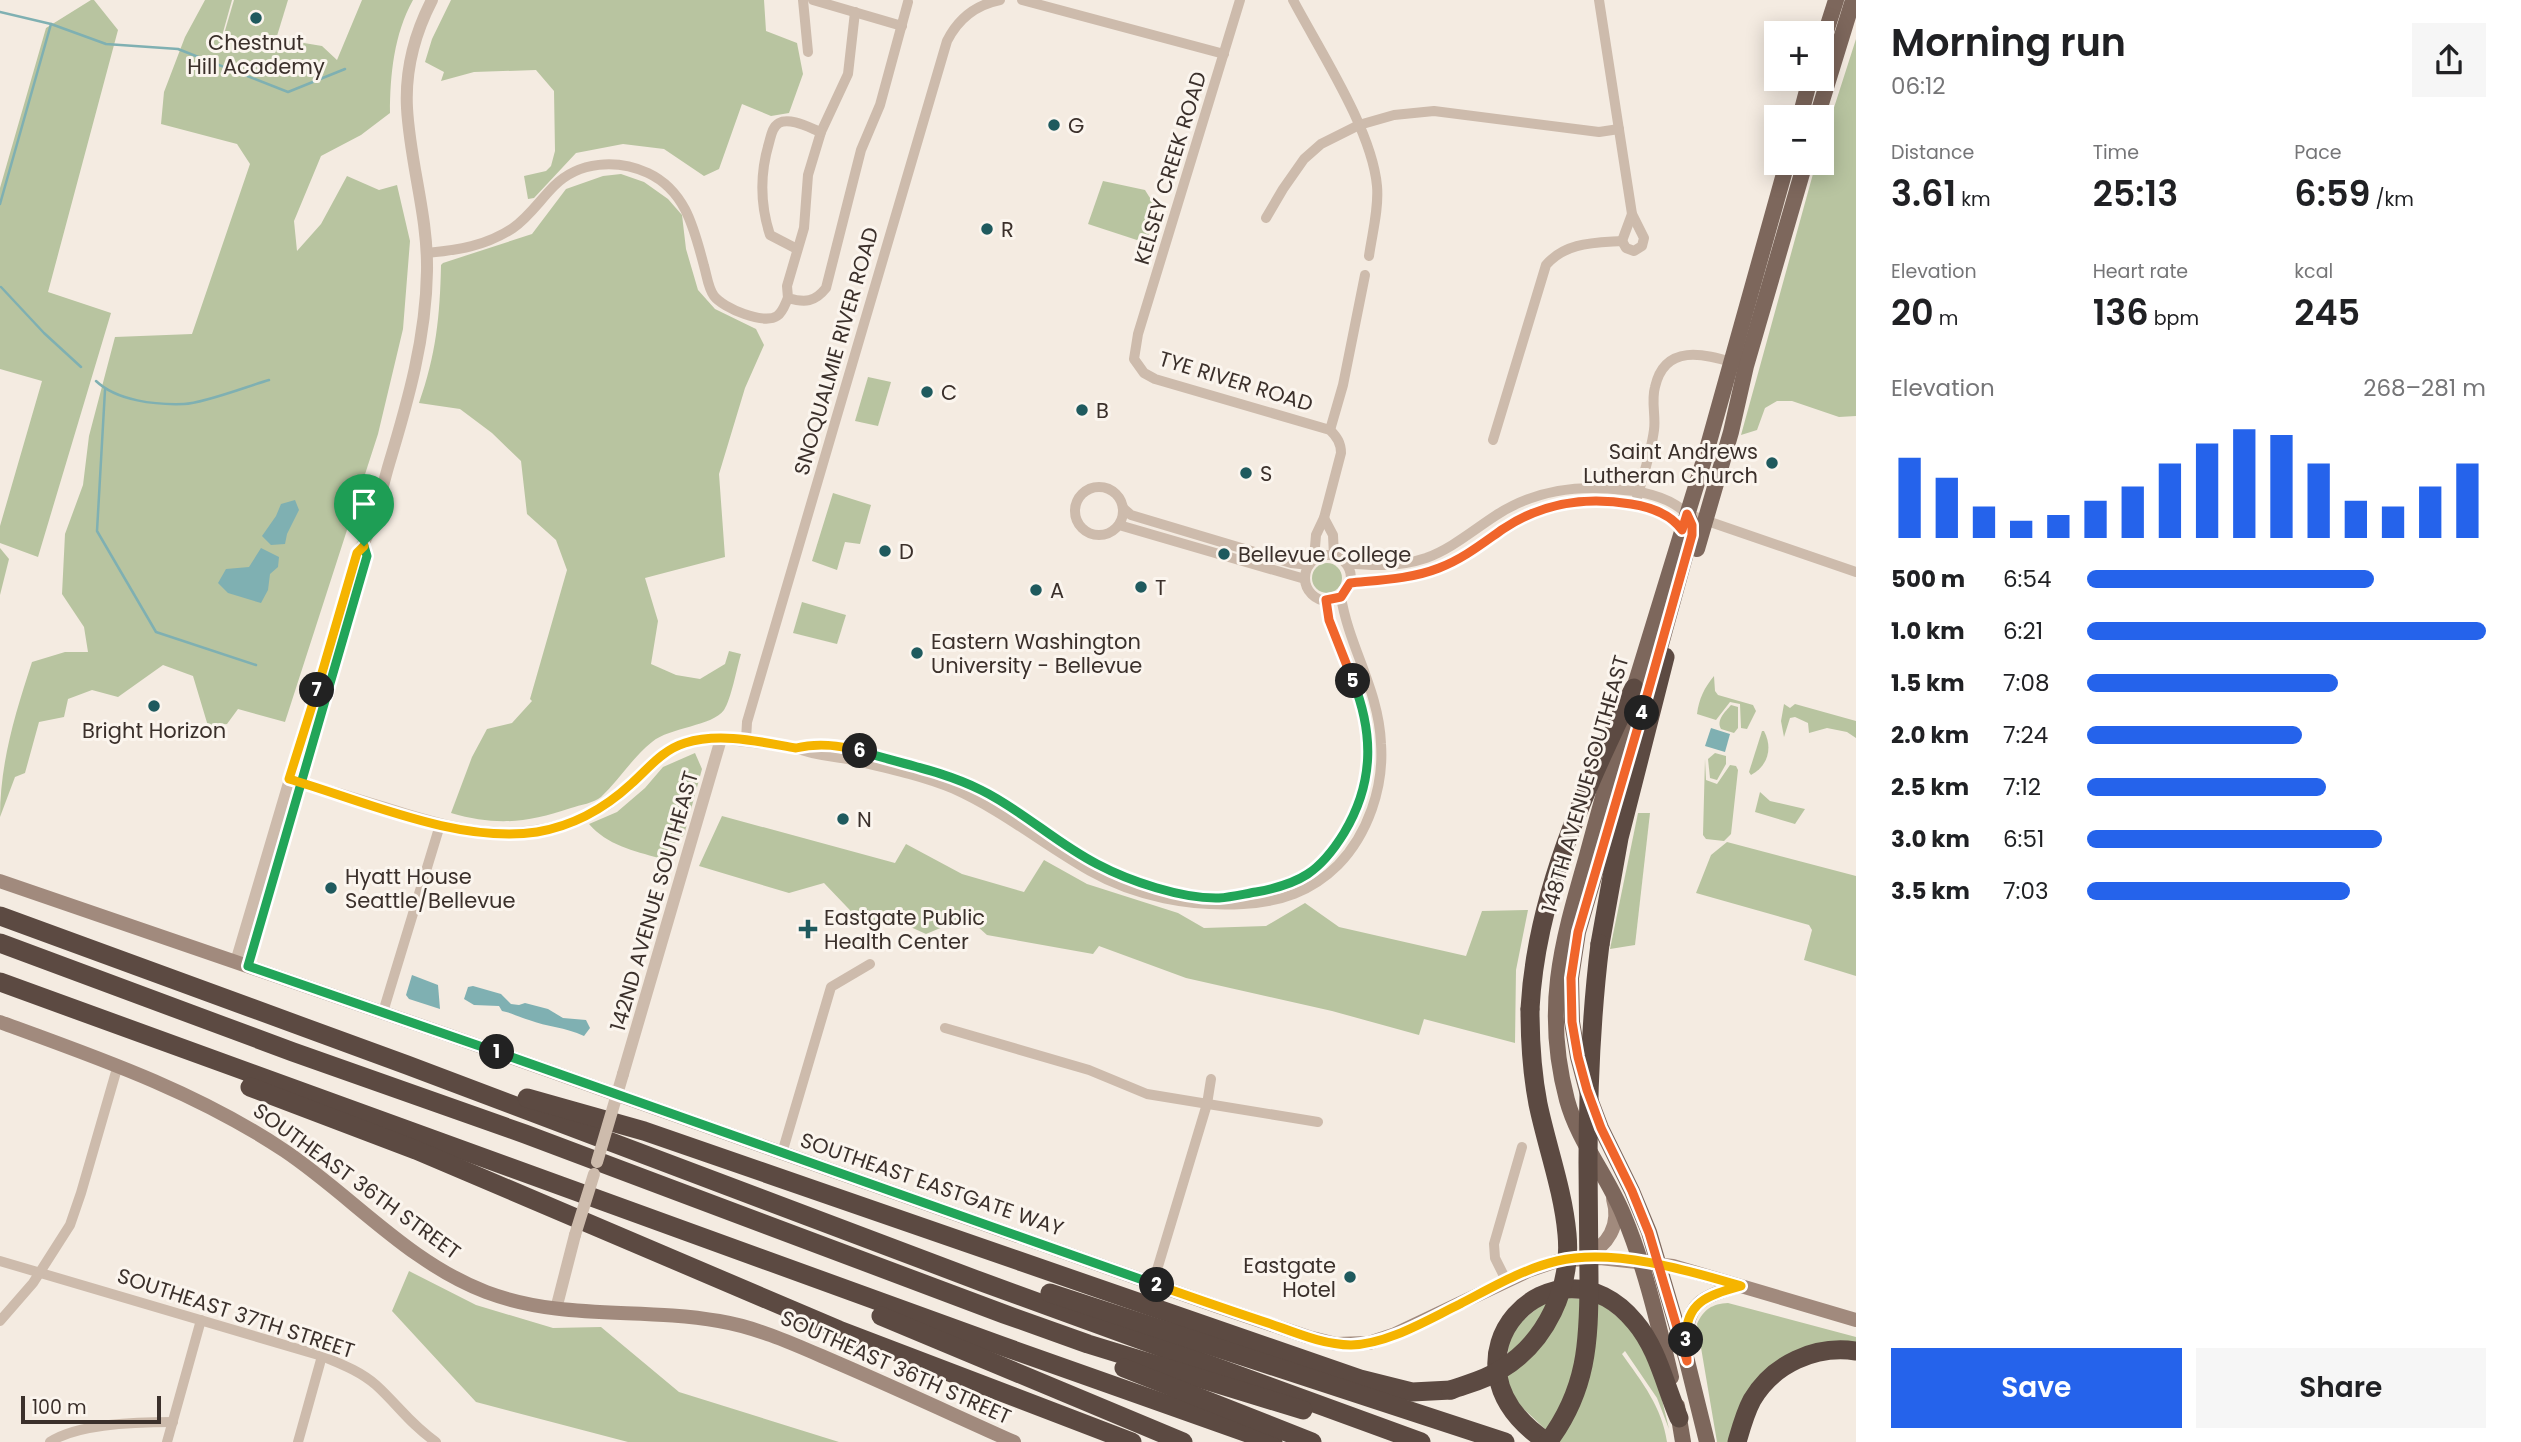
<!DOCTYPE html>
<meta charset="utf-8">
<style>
:root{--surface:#fff;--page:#f6f6f6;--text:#202124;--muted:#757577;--accent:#2563eb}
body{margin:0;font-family:Poppins,sans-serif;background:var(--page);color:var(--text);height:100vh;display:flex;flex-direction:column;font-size:26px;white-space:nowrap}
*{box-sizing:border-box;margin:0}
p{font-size:23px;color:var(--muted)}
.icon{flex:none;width:38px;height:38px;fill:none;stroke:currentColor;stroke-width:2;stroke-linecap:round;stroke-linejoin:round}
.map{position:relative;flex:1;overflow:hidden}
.details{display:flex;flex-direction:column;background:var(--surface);width:665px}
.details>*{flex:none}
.controls{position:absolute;left:1764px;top:21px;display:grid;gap:14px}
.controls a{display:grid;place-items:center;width:70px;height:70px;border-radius:0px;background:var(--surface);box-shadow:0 4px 18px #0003;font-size:35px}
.scale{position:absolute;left:21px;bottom:18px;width:140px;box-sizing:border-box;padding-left:7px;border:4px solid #3b302b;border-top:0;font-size:19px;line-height:24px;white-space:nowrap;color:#3b302b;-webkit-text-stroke:5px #fbf5ee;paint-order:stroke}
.pin{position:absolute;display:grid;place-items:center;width:60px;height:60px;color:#fff;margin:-72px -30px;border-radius:50% 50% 50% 0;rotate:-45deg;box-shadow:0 0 7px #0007}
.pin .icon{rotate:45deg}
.km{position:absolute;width:35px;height:35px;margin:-18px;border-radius:50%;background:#222;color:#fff;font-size:19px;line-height:35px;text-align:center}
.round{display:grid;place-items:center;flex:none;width:74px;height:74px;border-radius:0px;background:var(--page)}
.headline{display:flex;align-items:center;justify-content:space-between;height:119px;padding:0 35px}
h1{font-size:38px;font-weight:600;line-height:52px}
.figures{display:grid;grid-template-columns:repeat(3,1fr);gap:10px;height:119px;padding:7px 35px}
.figures div{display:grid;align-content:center}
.figures b{font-size:35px;font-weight:600}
.figures small{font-size:19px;font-weight:400}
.figures p{font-size:19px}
.chart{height:196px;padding:14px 35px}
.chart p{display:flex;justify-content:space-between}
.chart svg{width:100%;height:126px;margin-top:7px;stroke:var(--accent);stroke-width:6}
.primary-button{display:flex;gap:14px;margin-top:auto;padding:14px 35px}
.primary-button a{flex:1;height:80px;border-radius:0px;background:var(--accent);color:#fff;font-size:28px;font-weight:600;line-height:80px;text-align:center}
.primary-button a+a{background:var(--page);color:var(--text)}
ul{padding:0 35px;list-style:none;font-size:23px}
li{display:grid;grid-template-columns:112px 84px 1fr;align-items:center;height:52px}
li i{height:18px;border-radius:9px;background:var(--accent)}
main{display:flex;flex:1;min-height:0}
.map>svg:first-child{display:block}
</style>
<main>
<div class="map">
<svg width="1856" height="1442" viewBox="0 0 1856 1442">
<rect width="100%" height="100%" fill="#f4ebe1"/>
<g fill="#b8c4a0">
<path d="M91 0H94L118 30 48 292 111 313 38 557 0 543V526L42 381 0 369V188L46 28Z"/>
<path d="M205 0H232L222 36 275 53 280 39 322 46 337 60 362 0H413C394 34 390 75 390 113L361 135 321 156 294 221 297 251 321 224 347 176 379 190 397 185 410 241 403 329 378 434 285 722 238 709 227 724 208 726 193 676 163 665 118 697 92 690 68 699 64 717 39 722 25 773 15 777 0 817C0 763 15 714 32 662L65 652H88L84 627 62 594 65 534 83 485 89 436 115 337 192 334 250 164 237 144 161 124 164 92 185 37Z"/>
<path d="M234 0H288L273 49 224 34Z"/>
<path d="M451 0H764L766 31 797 43 803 74 789 113 771 116 742 104 719 169 704 176 664 149 623 144 576 153 534 198 528 199 524 176 546 171 551 166 555 151 554 91 536 70 474 72 441 81 444 72 425 62 432 39Z"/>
<path d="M1856 39V416L1839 417 1792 401H1777L1765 408 1757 430 1741 435 1816 163H1822V145Z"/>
<path d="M621 174 644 182 668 199 682 215 686 249 698 290 715 309 756 329 764 345 745 388 719 474 725 557 645 578 658 621 651 664 676 675 700 679 725 664 729 651 741 654C737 667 731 700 724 710 713 726 670 727 652 742 632 758 619 780 601 797 594 803 580 805 571 808 527 823 496 826 451 813L472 757 487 729 512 723 532 701 530 699 567 570 556 540 527 514 521 461 492 433 460 409 419 403C436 355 440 316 441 265L443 263 532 234 566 189 603 176Z"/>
<path d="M1103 181 1145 190 1162 217 1143 242 1088 224Z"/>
<path d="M868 377 891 382 878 426 855 421Z"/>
<path d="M833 493 871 505 860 544 845 542 837 570 812 561Z"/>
<path d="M0 548 9 559 0 595Z"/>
<circle cx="1327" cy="578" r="15"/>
<path d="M802 602 846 615 837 644 793 633Z"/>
<path d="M1714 676 1715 691 1718 695 1753 705 1756 711 1747 729 1741 728 1740 704 1730 702 1716 720 1697 714C1699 699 1704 688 1714 676Z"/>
<path d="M1784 704 1790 708 1795 704 1856 721V738L1847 732 1827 728 1809 733 1808 723 1795 717 1790 718 1784 737 1781 721Z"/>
<path d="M1731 705 1738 707V728L1734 733 1721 729C1716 720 1725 712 1731 705Z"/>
<path d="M1762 731H1764C1773 748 1768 766 1751 775L1749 772Z"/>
<path d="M695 753 702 769 684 835 659 858C634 851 607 845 589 824L617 812 645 788 663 767Z"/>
<path d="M1715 753 1726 756V764L1717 780 1710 778 1708 759Z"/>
<path d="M1705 759 1706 780 1717 784 1730 765 1736 766 1738 770 1731 834 1724 841 1706 839 1703 835Z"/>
<path d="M1760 792 1770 801 1805 809 1795 824 1755 812Z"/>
<path d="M1638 813H1650L1635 945 1610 949Z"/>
<path d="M722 816 895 863 906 844 962 874 1024 892 1044 860 1087 884 1178 913 1204 928 1266 926 1305 903 1339 927 1466 956 1482 911 1528 910 1516 970 1515 1043 1424 1019 1419 1035 1332 1011 1186 978 1099 946 1093 954 987 935 967 917 926 934 895 920 867 928 824 883 789 893 699 866Z"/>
<path d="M1727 842 1856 876V976L1804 960 1812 930 1809 925 1696 893 1711 855Z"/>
<path d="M409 1271 476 1305 553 1328 601 1327 679 1392 839 1442H628L476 1402 392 1311Z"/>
<path d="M1570 1298 1597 1300 1634 1331 1658 1383 1669 1429 1657 1398 1625 1351 1622 1354C1642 1382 1662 1407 1667 1442H1559L1514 1400 1506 1380 1509 1340 1516 1326 1541 1305Z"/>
<path d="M1728 1303 1856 1337V1344L1792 1354 1731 1442H1717L1697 1324C1704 1309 1712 1304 1728 1303Z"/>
</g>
<g fill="#7fb0b2">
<path d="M295 500 299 510 287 534 285 544 271 545 262 536 276 516 281 504Z"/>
<path d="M261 548 279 557 278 567 270 574 268 590 261 603 228 593 218 583 226 569 249 567Z"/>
<path d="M1711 728 1730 734 1725 752 1705 746Z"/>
<path d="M412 975 438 985 440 1009 409 999 406 995Z"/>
<path d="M473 986 501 994 511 1004 519 1005 525 1003 548 1009 563 1018 586 1020 590 1028 584 1036C565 1027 547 1027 529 1020 518 1017 513 1013 502 1011L499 1006 474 1005 464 999 468 987Z"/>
</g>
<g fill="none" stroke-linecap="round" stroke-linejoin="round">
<g stroke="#7fb0b2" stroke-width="2.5">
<path d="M0 12 51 24 0 204"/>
<path d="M51 24 106 44 178 49 288 92 345 69"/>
<path d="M1 287 44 333 81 367"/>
<path d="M96 381C117 401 156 405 184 404 205 403 248 386 269 380"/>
<path d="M105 390 97 531 156 632 256 665"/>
</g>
<g stroke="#cdbbac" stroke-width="10">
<path d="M803 0 808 52"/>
<path d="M813 0 902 26"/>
<path d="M1022 0 1224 54"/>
<path d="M1240 0 1138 334 1134 359 1144 373 1155 379 1330 430C1337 437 1341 443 1341 453L1324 518 1316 535 1314 559"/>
<path d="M1293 0C1320 51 1372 130 1377 186 1379 209 1372 234 1369 256"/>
<path d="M1599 0 1632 214 1644 238 1642 246 1634 251 1626 248 1622 241"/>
<path d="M855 12 848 74 821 132 808 175 804 228 787 286 788 298C805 303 815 302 826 288L861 150 880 105 908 2"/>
<path d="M1266 218 1283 189 1304 159 1321 144 1359 125 1394 115 1434 111 1599 132 1619 129"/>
<path d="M1622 241 1632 214"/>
<path d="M797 249 770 235C760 204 760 173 769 143 771 136 772 127 779 123 790 117 810 128 821 132"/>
<path d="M427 253C458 250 486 246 513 228 529 217 540 200 554 186 579 161 617 159 648 173 686 191 694 229 704 266 707 276 708 288 714 296 723 308 764 325 777 316 783 312 785 304 788 298"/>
<path d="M1330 430 1343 385 1365 275"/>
<path d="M1493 440 1546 265C1566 242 1594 243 1622 241"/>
<circle cx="1099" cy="511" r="24"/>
<path d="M1637 498C1643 476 1651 453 1654 430 1656 416 1651 401 1655 387 1665 343 1704 354 1735 363"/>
<path d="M1123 508 1131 515 1291 563 1309 565"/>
<path d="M1324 518 1333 535 1334 556"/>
<path d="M1119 525 1305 579"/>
<circle cx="1328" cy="578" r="23"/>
<path d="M1346 563C1373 566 1399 567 1426 558 1451 549 1472 531 1495 516 1534 490 1577 484 1624 490 1646 492 1671 498 1687 514L1856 572"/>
<path d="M1350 583C1380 581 1411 580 1439 568 1464 558 1485 541 1508 526 1546 503 1587 497 1631 504 1650 507 1670 514 1682 530"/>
<path d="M721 739 796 748C814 756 834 756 852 760 886 768 923 776 954 789 1003 811 1044 845 1090 871 1136 897 1191 907 1243 904 1280 902 1311 892 1338 865 1368 834 1384 787 1381 744 1379 690 1349 647 1341 597"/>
<path d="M746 740 747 722 947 41C958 19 975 5 1000 0"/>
<path d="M798 747H841L854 749C896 762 941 771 981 790 1022 809 1056 842 1097 864 1129 881 1182 899 1219 898 1233 897 1247 893 1261 891 1292 885 1318 874 1335 846 1353 818 1369 787 1369 753 1370 699 1335 652 1326 600"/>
<path d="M383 1012 440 825"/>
<path d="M945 1028 1089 1070 1147 1094 1318 1122"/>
<path d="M782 1153 831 987 870 964"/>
<path d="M0 1261 322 1356C341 1364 360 1371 376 1385 398 1405 410 1424 436 1442"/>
<path d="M1506 1280 1495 1258 1494 1244 1522 1147"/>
<path d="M1153 1283 1207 1104 1211 1079"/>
<path d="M0 1321 33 1283 70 1225 81 1193 118 1065"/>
<path d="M50 1442C78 1423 139 1422 173 1422"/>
<path d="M167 1442 201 1320"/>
<path d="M298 1442 322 1356"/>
</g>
<g stroke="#cdbbac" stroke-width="12">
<path d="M290 779C323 789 357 800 391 810 466 834 534 849 606 805 631 789 648 761 674 747 689 739 705 739 721 739L623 1074"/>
<path d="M236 962 357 553C372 537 382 487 389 464 408 401 426 338 427 271 428 216 410 163 407 108 405 70 415 33 432 0"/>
<path d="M248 966 367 556 364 546"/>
<path d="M556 1309 575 1235"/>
</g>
<g stroke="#a18a7d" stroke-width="14">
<path d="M0 881 448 1035 1219 1307 1308 1337 1336 1344 1369 1343 1393 1335 1528 1271 1557 1261 1600 1258 1673 1266 1856 1320"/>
<path d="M0 1022C99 1058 197 1092 285 1151 353 1197 408 1262 486 1292 563 1321 640 1307 719 1321 761 1328 800 1347 840 1364 898 1389 956 1416 1014 1442"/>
<path d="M1585 1256C1608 1246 1621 1225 1613 1199"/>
<path d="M1686 1346C1685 1303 1702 1297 1739 1286"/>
</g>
<g stroke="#7d675c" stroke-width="16">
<path d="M1822 44 1836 0"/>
<path d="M1800 117 1810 79"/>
<path d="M1817 117 1853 0"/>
<path d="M1697 549 1731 432 1746 366 1805 163"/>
<path d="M1654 670 1691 535 1692 525 1688 516"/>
<path d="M1631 698 1704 460 1787 163"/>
<path d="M1639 722 1578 932 1571 978 1572 1022 1578 1057 1587 1091 1601 1128 1632 1191 1649 1232 1687 1361 1707 1442"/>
<path d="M1623 726C1610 771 1598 815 1586 859 1561 946 1543 1010 1567 1100 1578 1141 1607 1175 1623 1214 1645 1266 1658 1323 1671 1377"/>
<path d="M1677 1406 1683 1442"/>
</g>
<g stroke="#5c4a42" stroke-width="19">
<path d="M0 916 407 1065 982 1282 1421 1442"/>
<path d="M0 943 293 1052 525 1134 1004 1314 1088 1344 1303 1410"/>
<path d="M1600 944 1619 838 1665 657"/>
<path d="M0 982 1002 1346 1273 1442"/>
<path d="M1530 1009C1536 896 1585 788 1634 688"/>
<path d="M250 1087 416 1150 839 1330 1132 1442"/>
<path d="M527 1098 644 1131 1360 1379 1412 1392 1451 1390"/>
<path d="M1050 1293 1505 1442"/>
<path d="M881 1316 1183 1442"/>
<path d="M1124 1368 1312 1442"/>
<path d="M1547 1442C1424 1360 1556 1226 1635 1322 1658 1349 1665 1386 1679 1418"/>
<path d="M1737 1442C1741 1428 1745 1413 1752 1400 1773 1364 1815 1345 1856 1351"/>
</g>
<g stroke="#cdbbac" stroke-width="12">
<path d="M597 1162 623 1074"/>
<path d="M575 1235 594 1174"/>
</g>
<g stroke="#5c4a42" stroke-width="19">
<path d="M1451 1390C1467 1384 1485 1380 1500 1370 1546 1343 1572 1287 1567 1234 1563 1190 1547 1147 1538 1104 1532 1073 1530 1041 1530 1009"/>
<path d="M1548 1442C1587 1390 1589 1342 1589 1280 1589 1241 1588 1202 1588 1163 1588 1089 1591 1017 1600 944"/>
</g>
</g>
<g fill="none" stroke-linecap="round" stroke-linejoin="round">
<defs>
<path id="split-1" d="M364 546 367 556 248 966 497 1052"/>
<path id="split-2" d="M497 1052 1157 1285"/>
<path id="split-3" d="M1157 1285C1194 1298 1231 1311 1268 1323 1294 1332 1323 1345 1351 1345 1388 1344 1427 1320 1460 1304 1491 1288 1523 1269 1557 1261 1614 1248 1687 1270 1741 1286 1709 1295 1685 1301 1686 1340"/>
<path id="split-4" d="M1642 713 1578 932 1571 978 1572 1022 1578 1057 1587 1090 1601 1128 1632 1191 1649 1233 1687 1361 1686 1340"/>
<path id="split-5" d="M1353 681 1329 620 1326 600 1341 597 1350 583C1380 580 1411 579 1439 568 1463 559 1483 543 1503 529 1542 503 1585 496 1631 504 1650 507 1670 513 1682 530L1687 514 1692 525V535L1642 713"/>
<path id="split-6" d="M860 751C899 763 943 771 981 790 1022 810 1056 843 1097 864 1129 881 1182 899 1219 898 1231 897 1244 894 1256 892 1300 884 1320 872 1344 833 1374 783 1374 734 1353 681"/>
<path id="split-7" d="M317 690 289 779C364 801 460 844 537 832 572 826 605 808 631 784 648 769 662 750 685 743 720 732 761 742 796 748 816 743 840 745 860 751"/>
<path id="split-8" d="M317 690 357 553 364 546"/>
</defs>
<use href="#split-1" stroke="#fff" stroke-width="14"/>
<use href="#split-2" stroke="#fff" stroke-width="14"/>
<use href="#split-3" stroke="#fff" stroke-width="14"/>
<use href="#split-4" stroke="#fff" stroke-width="14"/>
<use href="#split-5" stroke="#fff" stroke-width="14"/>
<use href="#split-6" stroke="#fff" stroke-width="14"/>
<use href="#split-7" stroke="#fff" stroke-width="14"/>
<use href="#split-8" stroke="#fff" stroke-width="14"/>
<use href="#split-1" stroke="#22a559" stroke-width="9"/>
<use href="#split-2" stroke="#22a559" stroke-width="9"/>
<use href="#split-3" stroke="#f5b400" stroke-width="9"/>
<use href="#split-4" stroke="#f0652b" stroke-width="9"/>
<use href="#split-5" stroke="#f0652b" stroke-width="9"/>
<use href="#split-6" stroke="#22a559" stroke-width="9"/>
<use href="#split-7" stroke="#f5b400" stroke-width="9"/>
<use href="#split-8" stroke="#f5b400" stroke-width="9"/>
</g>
<g fill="#1f5a5e" stroke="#fbf5ee" stroke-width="2.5">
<circle cx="256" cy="18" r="7"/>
<circle cx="1054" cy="125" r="7"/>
<circle cx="987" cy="229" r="7"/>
<circle cx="927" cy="392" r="7"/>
<circle cx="1082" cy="410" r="7"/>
<circle cx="1772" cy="463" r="7"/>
<circle cx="1246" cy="473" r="7"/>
<circle cx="885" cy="551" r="7"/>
<circle cx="1224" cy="554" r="7"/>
<circle cx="1141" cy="587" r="7"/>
<circle cx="1036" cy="590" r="7"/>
<circle cx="917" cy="653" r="7"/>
<circle cx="154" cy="706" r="7"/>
<circle cx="843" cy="819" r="7"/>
<circle cx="331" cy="888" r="7"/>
<path d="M804.5 918.5h7v7h7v7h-7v7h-7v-7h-7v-7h7z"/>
<circle cx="1350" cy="1277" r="7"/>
</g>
<g text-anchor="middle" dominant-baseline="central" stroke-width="6" stroke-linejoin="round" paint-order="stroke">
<g font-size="21" fill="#3b302b" stroke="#fbf5ee" text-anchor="start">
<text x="256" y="42" text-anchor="middle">Chestnut<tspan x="256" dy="24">Hill Academy</tspan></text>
<text x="1068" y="125">G</text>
<text x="1001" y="229">R</text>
<text x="941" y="392">C</text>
<text x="1096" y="410">B</text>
<text x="1758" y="451" text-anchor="end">Saint Andrews<tspan x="1758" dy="24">Lutheran Church</tspan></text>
<text x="1260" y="473">S</text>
<text x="899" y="551">D</text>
<text x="1238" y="554">Bellevue College</text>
<text x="1155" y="587">T</text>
<text x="1050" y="590">A</text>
<text x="931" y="641">Eastern Washington<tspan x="931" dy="24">University - Bellevue</tspan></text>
<text x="154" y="730" text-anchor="middle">Bright Horizon</text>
<text x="857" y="819">N</text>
<text x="345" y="876">Hyatt House<tspan x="345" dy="24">Seattle/Bellevue</tspan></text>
<text x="824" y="917">Eastgate Public<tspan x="824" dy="24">Health Center</tspan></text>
<text x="1336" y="1265" text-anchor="end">Eastgate<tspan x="1336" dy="24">Hotel</tspan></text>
</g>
<g font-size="21" fill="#3b302b" stroke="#fbf5ee">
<text transform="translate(1170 168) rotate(-73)">KELSEY CREEK ROAD</text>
<text transform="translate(836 351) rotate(-74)">SNOQUALMIE RIVER ROAD</text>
<text transform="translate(1236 381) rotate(17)">TYE RIVER ROAD</text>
<text transform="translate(1585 784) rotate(-74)">148TH AVENUE SOUTHEAST</text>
<text transform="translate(654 901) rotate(-74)">142ND AVENUE SOUTHEAST</text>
<text transform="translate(357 1181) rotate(36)">SOUTHEAST 36TH STREET</text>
<text transform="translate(932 1184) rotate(19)">SOUTHEAST EASTGATE WAY</text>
<text transform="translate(236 1313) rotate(18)">SOUTHEAST 37TH STREET</text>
<text transform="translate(896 1367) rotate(24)">SOUTHEAST 36TH STREET</text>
</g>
</g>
</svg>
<div class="controls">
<a>+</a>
<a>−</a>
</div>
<div class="scale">100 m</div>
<div class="pin" style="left:364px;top:546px;background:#1e9e55"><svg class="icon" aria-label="arrive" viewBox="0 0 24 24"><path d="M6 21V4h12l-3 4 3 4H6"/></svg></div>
<b class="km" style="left:497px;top:1052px">1</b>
<b class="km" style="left:1157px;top:1285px">2</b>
<b class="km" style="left:1686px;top:1340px">3</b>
<b class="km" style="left:1642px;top:713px">4</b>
<b class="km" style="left:1353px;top:681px">5</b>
<b class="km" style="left:860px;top:751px">6</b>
<b class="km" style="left:317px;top:690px">7</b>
</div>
<section class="details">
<div class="headline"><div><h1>Morning run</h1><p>06:12</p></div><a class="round"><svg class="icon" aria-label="share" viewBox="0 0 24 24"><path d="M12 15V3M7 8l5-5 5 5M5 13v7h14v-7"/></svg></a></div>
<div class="figures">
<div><p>Distance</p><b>3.61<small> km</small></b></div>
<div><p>Time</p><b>25:13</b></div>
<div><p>Pace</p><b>6:59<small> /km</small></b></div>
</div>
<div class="figures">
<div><p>Elevation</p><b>20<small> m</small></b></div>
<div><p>Heart rate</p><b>136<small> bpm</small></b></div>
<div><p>kcal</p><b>245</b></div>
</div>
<div class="chart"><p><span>Elevation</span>268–281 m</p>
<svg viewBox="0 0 160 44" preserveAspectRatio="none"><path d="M5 44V16M15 44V23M25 44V33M35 44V38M45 44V36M55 44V31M65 44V26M75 44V18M85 44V11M95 44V6M105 44V8M115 44V18M125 44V31M135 44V33M145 44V26M155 44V18"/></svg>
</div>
<ul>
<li><b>500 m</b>6:54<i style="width:72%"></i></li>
<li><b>1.0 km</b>6:21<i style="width:100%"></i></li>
<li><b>1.5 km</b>7:08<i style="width:63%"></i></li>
<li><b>2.0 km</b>7:24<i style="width:54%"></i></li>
<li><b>2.5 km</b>7:12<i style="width:60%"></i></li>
<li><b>3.0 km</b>6:51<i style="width:74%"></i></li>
<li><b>3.5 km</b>7:03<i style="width:66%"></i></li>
</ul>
<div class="primary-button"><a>Save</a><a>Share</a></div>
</section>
</main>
